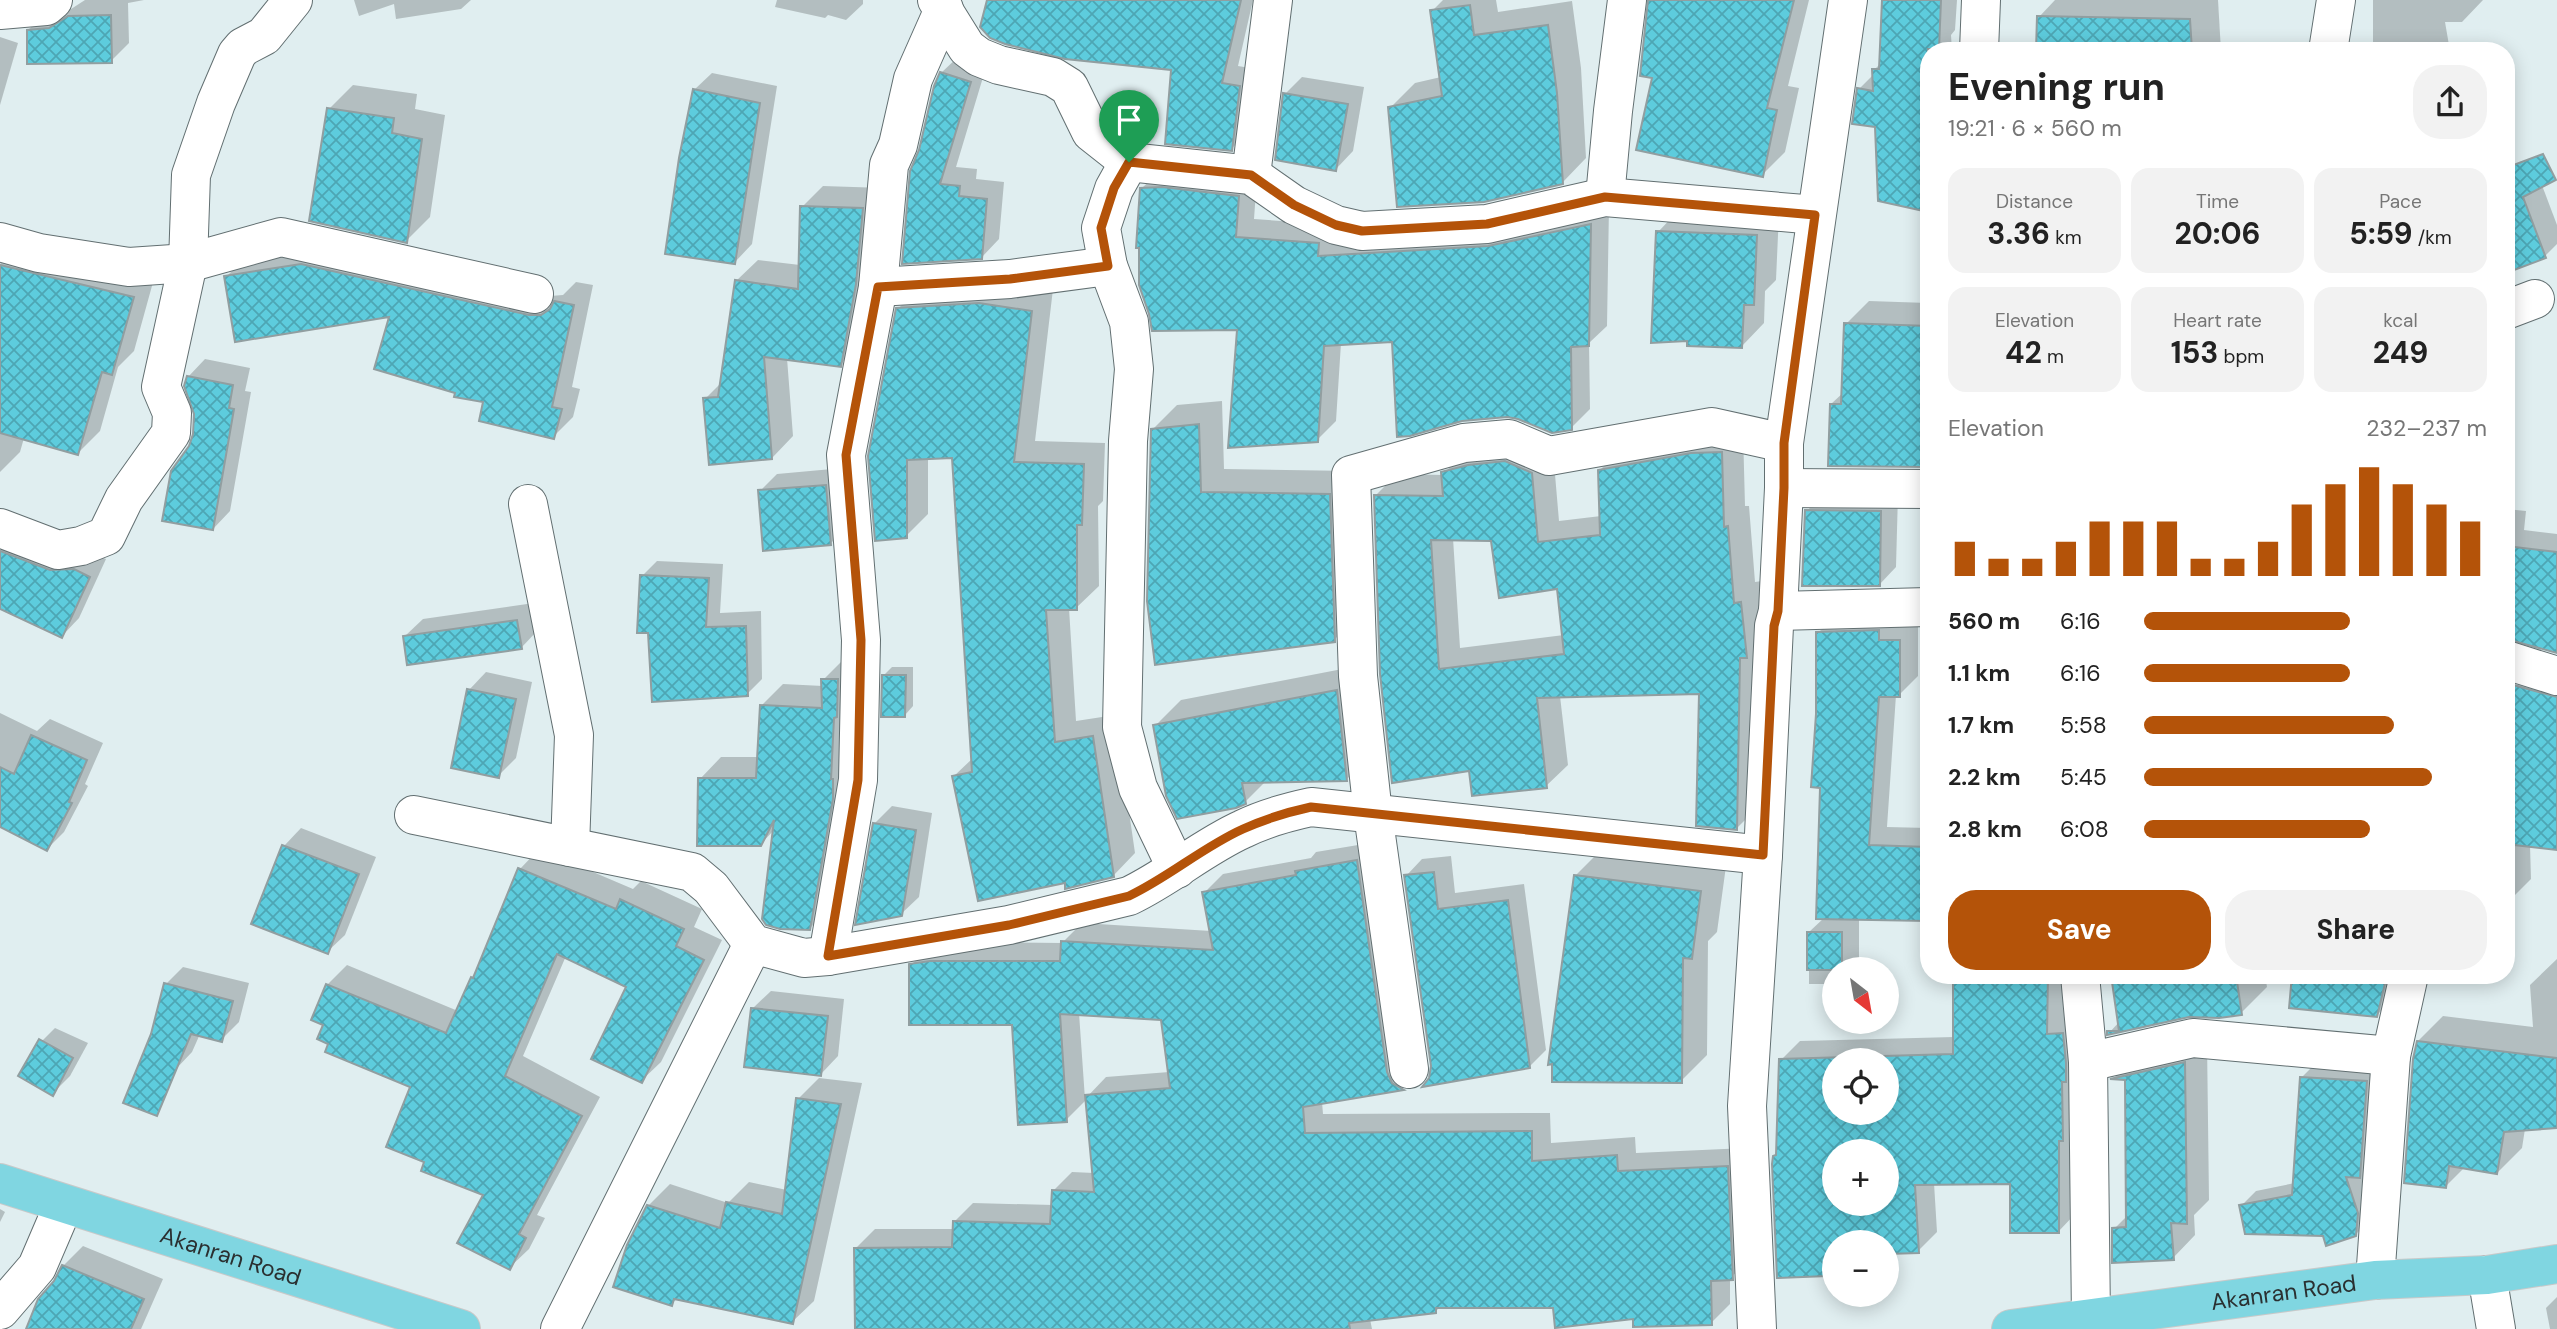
<!DOCTYPE html>
<meta charset="utf-8">
<style>
:root{--surface:#fff;--page:#f2f2f2;--text:#222;--muted:#767676;--accent:#b45309}
body{margin:0;font-family:"DM Sans",sans-serif;background:var(--page);color:var(--text);height:100vh;display:flex;flex-direction:column;font-size:26px;white-space:nowrap}
*{box-sizing:border-box;margin:0}
p{font-size:23px;color:var(--muted)}
.icon{flex:none;width:38px;height:38px;fill:none;stroke:currentColor;stroke-width:2;stroke-linecap:round;stroke-linejoin:round}
.map{position:relative;flex:1;overflow:hidden}
.panel{position:absolute;left:1920px;top:42px;width:595px;height:942px;display:flex;flex-direction:column;background:var(--surface);border-radius:28px;box-shadow:0 4px 18px #0003}
.panel>*{flex:none}
.needle{width:46px;rotate:149deg}
.controls{position:absolute;left:1822px;top:957px;display:grid;gap:14px}
.controls a{display:grid;place-items:center;width:77px;height:77px;border-radius:50%;background:var(--surface);box-shadow:0 4px 18px #0003;font-size:35px}
.pin{position:absolute;display:grid;place-items:center;width:60px;height:60px;color:#fff;margin:-72px -30px;border-radius:50% 50% 50% 0;rotate:-45deg;box-shadow:0 0 7px #0007}
.pin .icon{rotate:45deg}
.round{display:grid;place-items:center;flex:none;width:74px;height:74px;border-radius:28px;background:var(--page)}
.headline{display:flex;align-items:center;justify-content:space-between;height:119px;padding:0 28px}
h1{font-size:38px;font-weight:700;line-height:52px}
.stats{display:grid;grid-template-columns:repeat(3,1fr);gap:10px;height:119px;padding:7px 28px}
.stats div{display:grid;align-content:center;border-radius:18px;background:var(--page);text-align:center}
.stats b{font-size:30px;font-weight:700}
.stats small{font-size:19px;font-weight:400}
.stats p{font-size:19px}
.chart{height:196px;padding:14px 28px}
.chart p{display:flex;justify-content:space-between}
.chart svg{width:100%;height:126px;margin-top:7px;stroke:var(--accent);stroke-width:6}
.primary-button{display:flex;gap:14px;margin-top:auto;padding:14px 28px}
.primary-button a{flex:1;height:80px;border-radius:28px;background:var(--accent);color:#fff;font-size:28px;font-weight:700;line-height:80px;text-align:center}
.primary-button a+a{background:var(--page);color:var(--text)}
ul{padding:0 28px;list-style:none;font-size:23px}
li{display:grid;grid-template-columns:112px 84px 1fr;align-items:center;height:52px}
li i{height:18px;border-radius:9px;background:var(--accent)}
.map>svg:first-child{display:block}
</style>
<div class="map">
<svg width="2557" height="1329" viewBox="0 0 2557 1329">
<defs>
<pattern id="building-cross-hatch" width="8" height="8" patternUnits="userSpaceOnUse" patternTransform="scale(1.75)"><rect width="8" height="8" fill="#5dccdd"/><path d="M0 0l8 8M0 8l8-8" fill="none" stroke="#4da6b4"/></pattern>
</defs>
<rect width="100%" height="100%" fill="#e0eef0"/>
<g fill="#0003" fill-rule="evenodd">
<path d="M85 0H144L128 3 129 43 111 61 28 30 46 13 68 11Z"/>
<path d="M354 0H471L461 9 396 19 394 4 359 16Z"/>
<path d="M777 0H863V4L846 20 828 15 825 18 775 7Z"/>
<path d="M989 0H1253L1238 66 1256 69 1249 132 1231 149 1173 69Z"/>
<path d="M1443 0H1496L1498 12 1572 1 1581 68 1586 158 1562 183 1390 108 1415 83 1441 77 1432 11Z"/>
<path d="M1654 0H1809L1788 86 1799 88 1785 152 1762 175Z"/>
<path d="M1897 0H1957L1955 30 1951 35 1952 51H1928V210L1880 200 1876 126 1859 89 1874 74V70L1881 63Z"/>
<path d="M2055 0H2218L2221 51H2038L2039 17Z"/>
<path d="M2373 0H2483L2462 22H2445L2450 51H2371L2373 48Z"/>
<path d="M0 37 18 43 0 105Z"/>
<path d="M959 56 987 64 956 167 977 169 976 179 1004 182 999 239 982 257 921 151 941 73Z"/>
<path d="M712 73 777 86 752 244 735 262 694 90Z"/>
<path d="M1302 77 1364 87 1353 151 1336 169 1285 94Z"/>
<path d="M353 85 417 94 415 109 445 115 430 217 406 241 329 109Z"/>
<path d="M1161 170 1257 177 1254 219 1337 225 1609 206 1607 326 1589 343 1590 409 1571 428 1393 340 1341 343 1336 421 1317 440 1142 188Z"/>
<path d="M2537 172 2557 225V244L2545 256 2506 271V180Z"/>
<path d="M823 186 884 188 861 343 840 365 787 358 793 436 772 458 705 399 722 382 736 281 758 260 800 265 802 207Z"/>
<path d="M1680 209 1779 213 1776 280 1765 291 1764 323 1742 346 1658 232Z"/>
<path d="M21 243 155 275 134 351 118 367 100 431 78 453 24 438 20 452 0 472V264Z"/>
<path d="M322 245 550 296 563 295 576 282 593 285 572 387 580 389 573 417 553 437 486 401 457 392 392 315 226 277 246 257Z"/>
<path d="M920 286 1053 289 1035 441 1105 443 1103 501 1098 506 1099 586 1076 608H1069L1076 721 1115 715 1135 853 1113 876 1067 881 954 776 973 758 953 457H928V514L906 536 898 309Z"/>
<path d="M1869 301 1928 303V465H1830L1831 404 1844 392 1846 324Z"/>
<path d="M205 359 250 368 245 391 251 392 230 511 213 529 190 446 195 434 196 413 188 377Z"/>
<path d="M1222 401 1224 469 1353 471 1358 616 1334 640 1156 663 1153 429 1177 405Z"/>
<path d="M1743 431 1745 506H1749L1755 582 1762 581 1758 807 1737 828 1701 692 1560 696 1568 765 1546 786 1471 769 1375 496 1397 474 1443 475 1464 451H1553L1559 521 1601 516 1600 470 1622 448ZM1453 538 1493 539 1559 587 1564 635 1460 648Z"/>
<path d="M843 468 848 526 831 543 760 491 777 474Z"/>
<path d="M1824 493 1898 494 1896 567 1879 585 1807 511Z"/>
<path d="M2506 509 2526 511 2524 530 2557 534V647L2506 634Z"/>
<path d="M17 534 92 553 106 559 79 618 62 636 0 607V551Z"/>
<path d="M657 561 723 564 720 613 761 611 762 679 747 694 649 631 642 576Z"/>
<path d="M534 603 538 630 521 648 405 636 423 619Z"/>
<path d="M1837 614 1918 622V676L1899 695H1896L1887 827 1928 828V920L1859 918V966L1856 970H1834V984H1809V932L1824 918 1822 786 1818 714V633Z"/>
<path d="M845 658H859L831 907 809 929 774 830 760 845 700 779 721 757H759L762 705 783 684 823 686V680Z"/>
<path d="M1363 665 1372 753 1347 779 1266 781 1245 802 1155 726 1181 700Z"/>
<path d="M892 667H913V706L905 715 884 675Z"/>
<path d="M486 672 532 682 516 758 498 776 469 690Z"/>
<path d="M2506 684 2557 686V849L2530 845 2531 879 2514 896H2506Z"/>
<path d="M0 713 37 731 50 719 103 743 85 784 88 786 64 832 47 849 0 825Z"/>
<path d="M892 806 932 813 919 897 901 914 874 824Z"/>
<path d="M301 828 376 857 345 935 327 952 253 923 284 846Z"/>
<path d="M1376 842 1421 1070 1403 1088 1322 1102 1323 1114 1550 1113 1551 1143 1635 1137 1636 1153 1746 1148 1751 1259 1730 1278V1304L1711 1323 1635 1317 1554 1306H1441L1435 1312 1370 1319 1372 1329H856V1248L875 1229H954V1222L973 1203 1053 1205V1191L1072 1172 1094 1173 1087 1099 1066 1120 1013 1024 911 965 930 946 950 942 1062 943 1082 923 1211 931 1204 893 1223 874 1311 858 1316 852ZM1079 1013 1163 1018 1169 1072 1106 1077 1085 1099Z"/>
<path d="M539 849 633 889 641 881 702 909 694 927 722 940 661 1062 641 1081 628 986 566 956 523 1056 600 1097 537 1215 545 1218 529 1249 509 1268 486 1194 426 1161 412 1086 331 1043 325 1024 327 985 347 965 458 1011 472 978 477 973 520 869Z"/>
<path d="M1601 850 1726 866 1717 932 1708 941 1707 1055 1681 1081 1575 876Z"/>
<path d="M1451 856 1455 893 1524 884 1546 1050 1529 1067 1431 1079 1432 1066 1406 876 1422 859Z"/>
<path d="M2557 959V1127L2525 1129 2522 1148 2497 1173 2465 1167 2446 1186 2418 1041 2443 1016 2533 1027 2530 985Z"/>
<path d="M183 967 249 983 239 1022 221 1040 200 1034 192 1052 175 1070 166 984Z"/>
<path d="M1954 975H2066L2081 1015 2076 1213 2058 1232 2012 1182 1934 1183 1937 1232 1918 1251 1886 1242H1834V1267L1826 1274 1775 1156 1778 1153 1781 1060 1800 1041 1954 1037ZM1834 1060H1886V1113H1834ZM1834 1152H1886V1204H1834Z"/>
<path d="M2113 975H2265L2267 987 2241 1013 2188 1015 2109 1033 2120 1021Z"/>
<path d="M2294 975H2406L2403 989 2377 1015 2291 1006Z"/>
<path d="M771 991 844 999 838 1056 821 1074 753 1008Z"/>
<path d="M55 1028 88 1043 70 1076 53 1093 37 1046Z"/>
<path d="M2207 1041 2209 1200 2194 1215 2195 1235 2173 1258 2114 1229 2128 1215 2126 1079 2114 1078 2134 1058Z"/>
<path d="M2316 1063 2381 1066 2371 1219 2355 1235 2324 1234 2241 1206 2256 1191 2295 1183 2301 1078Z"/>
<path d="M819 1078 862 1083 814 1301 792 1322 678 1298 671 1304 648 1206 670 1184 728 1203 749 1182 787 1190 798 1099Z"/>
<path d="M0 1209 5 1212 0 1222Z"/>
<path d="M83 1246 163 1279 141 1329H27L63 1266Z"/>
<path d="M2557 1297V1329H2550L2546 1308Z"/>
</g>
<g fill="url(#building-cross-hatch)" stroke="#919ea0" stroke-width="2" fill-rule="evenodd">
<path d="M987 0H1241L1222 83 1240 86 1232 151 1165 144 1171 70 1065 59 1005 44 990 38 980 27Z"/>
<path d="M1648 0H1794L1767 108 1777 110 1763 177 1636 150 1652 78 1640 76Z"/>
<path d="M1882 0H1941L1939 49H1928V212L1878 201 1875 127 1852 124 1857 88 1873 91 1872 69H1879Z"/>
<path d="M1470 5 1474 35 1548 25 1557 93 1563 184 1484 202 1397 207 1388 107 1442 96 1430 10Z"/>
<path d="M111 15 112 63 27 64V30L49 28 68 16Z"/>
<path d="M2037 16 2190 19 2192 51H2036Z"/>
<path d="M940 72 971 82 940 184 960 186 959 196 987 199 982 259 902 264 910 171 919 150 934 86Z"/>
<path d="M693 89 760 103 735 264 665 254 679 158Z"/>
<path d="M1283 93 1348 104 1336 171 1275 160Z"/>
<path d="M327 108 394 118 392 133 422 139 407 243 309 221Z"/>
<path d="M2543 154 2556 180 2523 197 2546 258 2506 273V161L2509 160 2511 166Z"/>
<path d="M1162 187 1239 196 1236 237 1319 243 1318 256 1488 246 1591 224 1589 346 1571 347 1572 430 1552 433 1518 419 1507 417 1462 421 1410 436 1397 437 1392 342 1324 346 1318 442 1228 448 1237 330 1152 331 1149 314 1139 285V248H1136L1140 188Z"/>
<path d="M800 206 863 208 856 284 841 367 764 357 772 459 709 465 703 398 718 397 735 280 798 289Z"/>
<path d="M1656 231 1757 235 1754 305H1744L1742 348 1687 346V341L1651 343Z"/>
<path d="M301 264 529 315H541L550 309 554 301 574 305 552 407 562 409 554 439 479 421 483 402 454 397 455 393 374 369 389 317 235 342 224 276Z"/>
<path d="M0 265 134 297 112 375 102 372 78 455 0 433Z"/>
<path d="M979 303 1032 311 1014 462 1084 464 1082 525H1077V610H1046L1055 742 1093 736 1114 877 1065 889V883L978 901 952 776 972 772 952 458 907 460V538L875 541 868 456 896 308Z"/>
<path d="M1844 323 1928 326V467L1828 466 1830 404H1841Z"/>
<path d="M187 376 233 385 229 408 234 409 213 530 162 521 171 471 189 446 193 434 194 414 184 386Z"/>
<path d="M1199 424 1201 492 1330 494 1335 642 1155 665 1147 601 1151 429Z"/>
<path d="M1722 452 1724 527 1728 526 1734 603 1741 602 1747 658H1740L1737 830 1696 826 1699 694 1537 698 1547 788 1472 796 1469 771 1392 783 1380 674 1374 495 1443 496 1441 472 1468 465 1505 461 1532 473 1538 542 1600 535 1598 470 1691 453ZM1431 540 1491 541 1499 598 1557 589 1564 654 1439 669Z"/>
<path d="M826 485 831 545 763 551 758 490Z"/>
<path d="M1805 510 1881 511 1880 586H1802Z"/>
<path d="M2506 546 2557 552V653L2506 639Z"/>
<path d="M0 551 50 570 74 569 90 577 62 638 0 609Z"/>
<path d="M640 575 709 578 706 627 746 626 748 696 652 702 648 633H637Z"/>
<path d="M517 620 522 649 407 665 403 636Z"/>
<path d="M1879 630V640H1900V697H1879L1869 845 1928 847V921L1816 919 1820 788 1811 787 1816 714V632Z"/>
<path d="M882 675H906L905 717H881Z"/>
<path d="M821 679H838L837 717 834 718 831 779H833V799L810 930 780 929 766 925 762 919 774 820 761 846H697L698 778H756L760 705 822 708Z"/>
<path d="M2506 683 2557 697V850L2506 844Z"/>
<path d="M467 689 516 699 499 778 451 768Z"/>
<path d="M1337 690 1347 781 1242 783 1246 804 1236 808 1177 819 1166 796 1153 725Z"/>
<path d="M31 735 87 760 69 802 72 803 47 851 0 827V767L14 774Z"/>
<path d="M873 823 916 830 902 916 855 925Z"/>
<path d="M282 845 359 874 328 954 251 924Z"/>
<path d="M1357 860 1387 1072 1392 1083 1404 1090 1303 1107 1305 1133 1532 1131V1161L1617 1155 1618 1171 1728 1166 1733 1280 1711 1281 1712 1325 1633 1327V1319L1555 1328 1553 1308H1436V1313L1349 1323 1350 1329H855L854 1248 952 1247 953 1221 1050 1224 1052 1190 1094 1192 1085 1095 1170 1088 1161 1020 1060 1014 1067 1122 1018 1125 1012 1025H909V964L930 961H1060L1061 941 1213 950 1202 892 1296 875 1295 871Z"/>
<path d="M518 868 616 909 620 899 684 929 676 946 704 960 642 1083 591 1059 626 987 557 954 505 1076 582 1116 519 1234 526 1238 510 1270 457 1243 483 1195 421 1171 424 1162 386 1147 410 1087 325 1052 328 1044 317 1039 323 1025 311 1020 326 984 446 1033 471 977 473 978Z"/>
<path d="M1434 872 1438 909 1508 900 1530 1068 1422 1087 1429 1078 1431 1066 1404 875Z"/>
<path d="M1574 875 1701 891 1692 959 1683 958 1682 1083 1552 1082V1064L1548 1065Z"/>
<rect x="1807" y="932" width="35" height="38"/>
<path d="M1953 975H2048L2047 1034 2063 1033 2066 1063V1082H2062L2063 1141H2059V1233H2010V1184L1915 1185 1919 1253 1886 1254V1242H1834V1257L1827 1258V1276L1777 1278 1772 1164 1773 1156 1776 1155 1779 1059 1953 1054ZM1834 1060H1886V1113H1834ZM1834 1152H1886V1204H1834Z"/>
<path d="M2111 975H2236L2242 1015 2219 1018 2189 1017 2107 1035V1031H2119Z"/>
<path d="M2292 975H2387L2377 1017 2289 1008Z"/>
<path d="M164 983 233 1001 222 1042 191 1034 157 1116 123 1103 151 1034Z"/>
<path d="M751 1008 828 1016 821 1076 744 1067Z"/>
<path d="M39 1039 73 1058 53 1096 18 1076Z"/>
<path d="M2417 1041 2557 1058V1128L2504 1132 2497 1174 2449 1166 2446 1188 2404 1183 2413 1059Z"/>
<path d="M2185 1062 2187 1224 2171 1223 2174 1260 2112 1263V1228L2126 1227 2125 1080 2110 1079Z"/>
<path d="M2300 1077 2367 1081 2360 1178 2346 1177 2358 1213 2356 1236 2326 1246 2323 1236 2245 1234 2239 1205 2292 1195Z"/>
<path d="M796 1098 841 1104 793 1324 674 1299 672 1306 613 1287 627 1245 647 1205 720 1228 726 1202 782 1214Z"/>
<path d="M62 1265 144 1299 131 1329H26L38 1299 54 1281Z"/>
</g>
<g fill="none" stroke-linecap="round" stroke-linejoin="round">
<defs>
<g id="minor">
<path d="M937 0 967 48 979 57 999 65 1053 77 1069 87 1091 132 1129 162 1251 175 1294 205 1336 225 1362 231 1487 224 1605 197 1816 215"/>
<path d="M0 10 46 6 53 0"/>
<path d="M1979 51 1981 0"/>
<path d="M2328 51 2336 0"/>
<path d="M1129 162 1114 189 1101 228 1108 266 1129 322 1134 369 1128 441 1122 727 1138 788 1177 869"/>
<path d="M1251 175 1273 0"/>
<path d="M1605 197 1613 111 1627 0"/>
<path d="M0 242 39 253 129 267 188 263 281 237 534 294"/>
<path d="M878 287 1010 279 1108 266"/>
<path d="M2506 310 2535 299"/>
<path d="M1784 488 1928 489"/>
<path d="M528 504 574 735 570 847"/>
<path d="M0 528 58 550 81 546 106 536 124 499 171 433 172 413 161 387 188 263 191 175 216 103 237 54 243 47 264 36 293 0"/>
<path d="M1778 611 1928 607"/>
<path d="M2506 660 2557 676"/>
<path d="M414 815 692 872 711 888 753 944 804 958 828 956 1009 925 1129 896C1169 877 1203 847 1243 829 1265 818 1288 812 1311 807L1763 855"/>
<path d="M828 956 858 780 861 640 846 455 878 287 889 165 898 145 913 79 944 9"/>
<path d="M2080 975 2088 1062 2091 1319"/>
<path d="M2088 1062 2193 1038 2391 1056"/>
<path d="M1409 1069 1373 814 1358 676 1351 475 1464 443 1509 439 1549 456 1712 427 1784 443"/>
<path d="M2487 1275 2496 1329"/>
<path d="M2375 1280 2391 1056 2409 975"/>
<path d="M0 1310 37 1267 64 1204"/>
<path d="M560 1329 753 944"/>
<path d="M1757 1329 1747 1106 1763 855 1774 626 1778 611 1784 488V443L1848 0"/>
</g>
<g id="major">
<path id="s1" d="M0 1183 461 1329"/>
<path id="s2" d="M2011 1329 2375 1280 2487 1275 2557 1264"/>
</g>
</defs>
<use href="#minor" stroke="#626f71" stroke-width="40"/>
<use href="#major" stroke="#c8c9c9" stroke-width="40"/>
<use href="#minor" stroke="#fff" stroke-width="38"/>
<use href="#major" stroke="#80d6e1" stroke-width="38"/>
</g>
<g fill="none" stroke-linecap="round" stroke-linejoin="round">
<defs>
<path id="route" d="M1129 162 1251 175 1294 205 1336 225 1362 231 1487 224 1605 197 1815 215 1784 443V488L1778 611 1774 626 1763 855 1311 807C1288 812 1265 819 1243 829 1203 847 1169 877 1129 896L1009 925 828 956 858 780 861 640 846 455 878 287 1010 279 1108 266 1101 228 1114 188Z"/>
</defs>
<use href="#route" stroke="#fff" stroke-width="14"/>
<use href="#route" stroke="#b45309" stroke-width="9"/>
</g>
<g text-anchor="middle" dominant-baseline="central" stroke-width="7" stroke-linejoin="round" paint-order="stroke">
<g font-size="23" fill="#2a3031" stroke="#e0eef0">
<text stroke="none"><textPath href="#s1" startOffset="242">Akanran Road</textPath></text>
<text stroke="none"><textPath href="#s2" startOffset="275">Akanran Road</textPath></text>
</g>
</g>
</svg>
<div class="controls">
<a><svg class="needle" viewBox="-14 -14 28 28"><path d="M0-13l5 13h-10z" fill="#e53935"/><path d="M0 13l5-13h-10z" fill="#767676"/></svg></a>
<a><svg class="icon" aria-label="locate" viewBox="0 0 24 24"><circle cx="12" cy="12" r="6"/><path d="M12 2v4M12 18v4M2 12h4M18 12h4"/></svg></a>
<a>+</a>
<a>−</a>
</div>
<div class="pin" style="left:1129px;top:162px;background:#1e9e55"><svg class="icon" aria-label="arrive" viewBox="0 0 24 24"><path d="M6 21V4h12l-3 4 3 4H6"/></svg></div>
<section class="panel">
<div class="headline"><div><h1>Evening run</h1><p>19:21 · 6 × 560 m</p></div><a class="round"><svg class="icon" aria-label="share" viewBox="0 0 24 24"><path d="M12 15V3M7 8l5-5 5 5M5 13v7h14v-7"/></svg></a></div>
<div class="stats">
<div><p>Distance</p><b>3.36<small> km</small></b></div>
<div><p>Time</p><b>20:06</b></div>
<div><p>Pace</p><b>5:59<small> /km</small></b></div>
</div>
<div class="stats">
<div><p>Elevation</p><b>42<small> m</small></b></div>
<div><p>Heart rate</p><b>153<small> bpm</small></b></div>
<div><p>kcal</p><b>249</b></div>
</div>
<div class="chart"><p><span>Elevation</span>232–237 m</p>
<svg viewBox="0 0 160 44" preserveAspectRatio="none"><path d="M5 44V32M15 44V38M25 44V38M35 44V32M45 44V25M55 44V25M65 44V25M75 44V38M85 44V38M95 44V32M105 44V19M115 44V12M125 44V6M135 44V12M145 44V19M155 44V25"/></svg>
</div>
<ul>
<li><b>560 m</b>6:16<i style="width:60%"></i></li>
<li><b>1.1 km</b>6:16<i style="width:60%"></i></li>
<li><b>1.7 km</b>5:58<i style="width:73%"></i></li>
<li><b>2.2 km</b>5:45<i style="width:84%"></i></li>
<li><b>2.8 km</b>6:08<i style="width:66%"></i></li>
</ul>
<div class="primary-button"><a>Save</a><a>Share</a></div>
</section>
</div>
